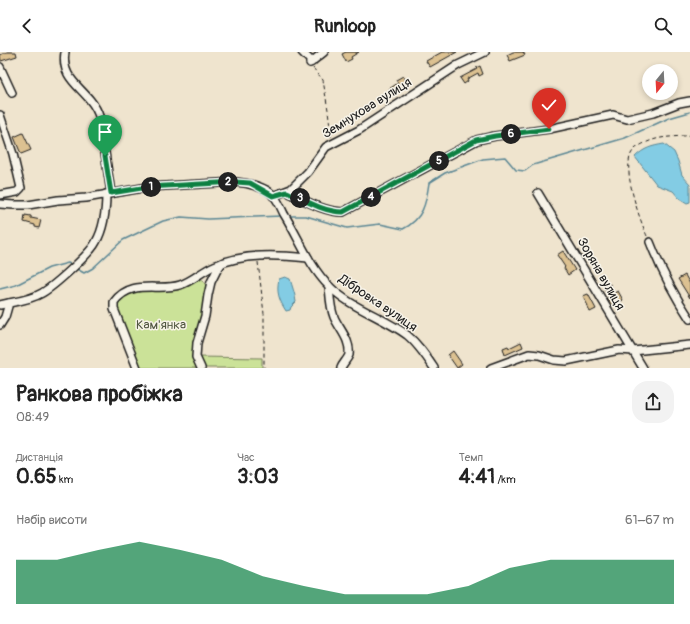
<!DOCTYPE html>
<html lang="uk">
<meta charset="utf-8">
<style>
:root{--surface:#fff;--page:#f2f2f2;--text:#222;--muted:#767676;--accent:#0b8043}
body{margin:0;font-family:Pangolin,sans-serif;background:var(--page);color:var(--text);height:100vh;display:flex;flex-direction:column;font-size:15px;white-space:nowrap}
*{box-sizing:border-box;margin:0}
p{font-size:13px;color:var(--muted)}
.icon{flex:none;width:22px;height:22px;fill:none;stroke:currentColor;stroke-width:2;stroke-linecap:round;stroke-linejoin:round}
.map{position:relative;height:316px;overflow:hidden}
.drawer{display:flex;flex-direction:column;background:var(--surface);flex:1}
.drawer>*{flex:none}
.needle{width:26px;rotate:198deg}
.buttons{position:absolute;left:642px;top:12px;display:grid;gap:8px}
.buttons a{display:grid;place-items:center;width:36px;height:36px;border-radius:50%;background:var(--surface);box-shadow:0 2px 6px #0003;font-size:20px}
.pin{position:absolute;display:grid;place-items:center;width:34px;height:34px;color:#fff;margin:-41px -17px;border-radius:50% 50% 50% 0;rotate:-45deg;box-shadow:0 0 4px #0007}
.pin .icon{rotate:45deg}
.km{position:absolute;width:20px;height:20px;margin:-10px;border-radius:50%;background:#222;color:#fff;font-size:11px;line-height:20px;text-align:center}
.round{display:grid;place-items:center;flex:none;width:42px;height:42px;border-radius:16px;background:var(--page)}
.head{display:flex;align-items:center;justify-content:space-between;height:68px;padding:0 16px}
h1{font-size:22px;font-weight:700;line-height:30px}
.figures{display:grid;grid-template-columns:repeat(3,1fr);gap:6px;height:68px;padding:4px 16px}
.figures div{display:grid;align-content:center}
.figures b{font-size:20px;font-weight:700}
.figures small{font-size:11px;font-weight:400}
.figures p{font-size:11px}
.chart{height:112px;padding:8px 16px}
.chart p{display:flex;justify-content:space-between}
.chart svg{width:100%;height:72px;margin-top:4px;fill:var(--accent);opacity:.7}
header{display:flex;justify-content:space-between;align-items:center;height:52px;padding:0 16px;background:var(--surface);font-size:18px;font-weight:700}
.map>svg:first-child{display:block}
</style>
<header><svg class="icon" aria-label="back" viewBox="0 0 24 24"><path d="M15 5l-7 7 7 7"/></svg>Runloop<svg class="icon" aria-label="search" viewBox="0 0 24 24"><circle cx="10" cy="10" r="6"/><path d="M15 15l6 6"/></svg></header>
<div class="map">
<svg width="690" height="316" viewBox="0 0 690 316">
<rect width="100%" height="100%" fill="#efe4ce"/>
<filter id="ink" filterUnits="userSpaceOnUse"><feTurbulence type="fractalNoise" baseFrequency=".025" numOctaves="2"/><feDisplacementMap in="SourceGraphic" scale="8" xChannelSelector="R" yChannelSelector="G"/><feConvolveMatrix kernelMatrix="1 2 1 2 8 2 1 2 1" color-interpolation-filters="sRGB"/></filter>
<g filter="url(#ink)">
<path fill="#cbe298" stroke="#747f5a" d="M198 226H201L207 235 201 271 199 305 262 306V316H139L118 265 116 250 124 243 146 236Z"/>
<g fill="#83cce4" stroke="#5a8694">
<path d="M664 92 674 100 678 109 682 123 690 132V150L687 151 679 146 673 139 657 133 635 105C644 96 652 94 664 92Z"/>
<path d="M285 225 290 227C292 234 295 241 296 250L291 255 290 258 286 259C279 248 276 240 279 227Z"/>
</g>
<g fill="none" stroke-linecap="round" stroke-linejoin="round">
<g stroke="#5a8694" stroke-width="1.5">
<path d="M288 164H306L347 176 380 172 403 177C423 167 426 152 429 131L445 121 483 107 505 105 516 118 525 119 533 113 625 86 669 66 690 60"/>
<path d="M75 216 84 221 93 216 123 188 163 169 181 165 208 167 282 164"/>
<path d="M0 237 16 233 49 216 68 211 72 213"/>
</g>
</g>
<g fill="#dcc191" stroke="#1c1c1c">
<path d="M7 0H16L17 4 1 9 0 3Z"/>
<path d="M346 0H359L351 5 352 7 346 10 342 2Z"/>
<path d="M442 0H457L430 15 426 9Z"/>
<path d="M513 0H523L525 3 510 9 507 3Z"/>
<path d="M480 14 483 22 479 24 478 21 467 27 468 29 464 32 460 26 477 17 476 16Z"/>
<path d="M403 24 409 32 392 41 389 37 398 31 396 28Z"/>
<path d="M23 81 31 98 21 102 14 85Z"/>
<path d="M25 163 31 164V166L41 168 39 176 35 175V173L24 170Z"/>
<path d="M563 199 575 218 568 223 564 216 565 215 557 203Z"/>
<path d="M685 223 690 232V246L678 227Z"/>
<path d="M610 232 614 241 618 239 623 248 612 254 607 246 609 245 604 235Z"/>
<path d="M588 242 596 257 590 260 587 254H588L583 244Z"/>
<path d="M521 290 523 295 505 303 503 296 508 294 509 296Z"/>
<path d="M453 299 462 312 457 316 448 303Z"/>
</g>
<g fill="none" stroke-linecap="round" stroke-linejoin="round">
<defs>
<g id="minor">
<path d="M65 0C61 24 77 32 90 48 95 54 98 60 100 67L111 141"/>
<path d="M302 0 312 10"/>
<path d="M310 11 324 0"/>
<path d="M0 15 12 41"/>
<path d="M0 63 13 102 21 136 17 140 0 143"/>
<path d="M287 140C304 148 324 160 343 160L477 88 495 84 549 77 613 63 627 67 653 61 679 51 690 49"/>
<path d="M538 141 643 316"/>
<path d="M273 144 291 137 308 120 326 95 359 78 458 13 485 0"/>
<path d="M0 152 14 153H28L58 148 86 146 148 135 236 130C248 131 265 135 273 143 278 148 281 156 284 162 299 186 309 214 329 234 351 256 383 265 407 283 418 292 426 304 434 316"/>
<path d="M650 190C661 218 674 243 690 267"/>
<path d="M329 234C330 245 330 255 334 265 339 277 351 288 349 303 347 308 343 311 341 316"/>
<path d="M0 253 9 251"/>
<path d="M0 273 5 265 9 251C20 249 32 247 42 241 54 234 90 202 96 190 104 176 106 158 106 142"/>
<path d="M137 316 114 257V250C132 226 158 240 180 233 193 229 202 219 214 214 243 201 278 203 308 206"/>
<path d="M201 316 196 305 197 291 205 264 208 243 211 230 217 218 222 211"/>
<path d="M491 316 529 302 539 303 554 308 566 309 619 298 633 299 690 293"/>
</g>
</defs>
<use href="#minor" stroke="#1c1c1c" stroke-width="10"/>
<g stroke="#1c1c1c" stroke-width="1" stroke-dasharray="4 3" stroke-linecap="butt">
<path d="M313 16 323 28 328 58 331 85"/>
<path d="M647 184C640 168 620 114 633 99 635 96 642 92 645 91 662 83 673 86 690 83"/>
<path d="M258 210 264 262V316"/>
</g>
<use href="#minor" stroke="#f7f3e8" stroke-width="7"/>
</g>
</g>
<g fill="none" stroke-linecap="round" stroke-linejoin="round" filter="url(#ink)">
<defs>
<path id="route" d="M105 104 111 141 148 135 236 130 250 131 273 144 287 140C304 148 324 160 343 160L476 88 495 84 549 77"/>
</defs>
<use href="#route" stroke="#fff" stroke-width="8"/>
<use href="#route" stroke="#0b8043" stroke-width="5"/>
</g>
<g text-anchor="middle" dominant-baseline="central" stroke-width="3" stroke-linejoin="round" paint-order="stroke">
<g font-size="13" fill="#1c1c1c" stroke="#f7f3e8">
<text transform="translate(367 56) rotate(-32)">Земнухова вулиця</text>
<text transform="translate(601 222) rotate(60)">Зоряна вулиця</text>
<text transform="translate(378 251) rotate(34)">Дібровка вулиця</text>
</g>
<g font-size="13" fill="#515741" stroke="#f7f3e8">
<text x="161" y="273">Кам'янка</text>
</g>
</g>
</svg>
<div class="buttons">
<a><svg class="needle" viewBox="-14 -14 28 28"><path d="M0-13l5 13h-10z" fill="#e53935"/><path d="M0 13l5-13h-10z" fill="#767676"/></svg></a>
</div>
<div class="pin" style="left:105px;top:104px;background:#1e9e55"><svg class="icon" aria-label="arrive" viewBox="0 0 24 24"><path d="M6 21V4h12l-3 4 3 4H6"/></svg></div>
<div class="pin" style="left:549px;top:77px;background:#d93025"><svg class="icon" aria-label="check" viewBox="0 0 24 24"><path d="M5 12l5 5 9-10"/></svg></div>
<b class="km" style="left:151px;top:135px">1</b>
<b class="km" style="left:228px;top:130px">2</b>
<b class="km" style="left:300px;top:146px">3</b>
<b class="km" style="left:371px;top:145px">4</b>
<b class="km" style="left:439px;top:109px">5</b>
<b class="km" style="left:511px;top:82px">6</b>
</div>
<section class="drawer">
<div class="head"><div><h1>Ранкова пробіжка</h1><p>08:49</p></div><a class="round"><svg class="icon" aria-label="share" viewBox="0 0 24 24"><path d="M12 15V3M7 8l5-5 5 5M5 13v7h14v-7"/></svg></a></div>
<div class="figures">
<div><p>Дистанція</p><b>0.65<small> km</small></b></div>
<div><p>Час</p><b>3:03</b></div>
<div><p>Темп</p><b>4:41<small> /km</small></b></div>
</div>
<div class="chart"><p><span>Набір висоти</span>61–67 m</p>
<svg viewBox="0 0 160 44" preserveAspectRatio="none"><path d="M0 44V17L10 17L20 11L30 6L40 11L50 17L60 27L70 33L80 38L90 38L100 38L110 33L120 22L130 17L140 17L150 17L160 17V44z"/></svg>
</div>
</section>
